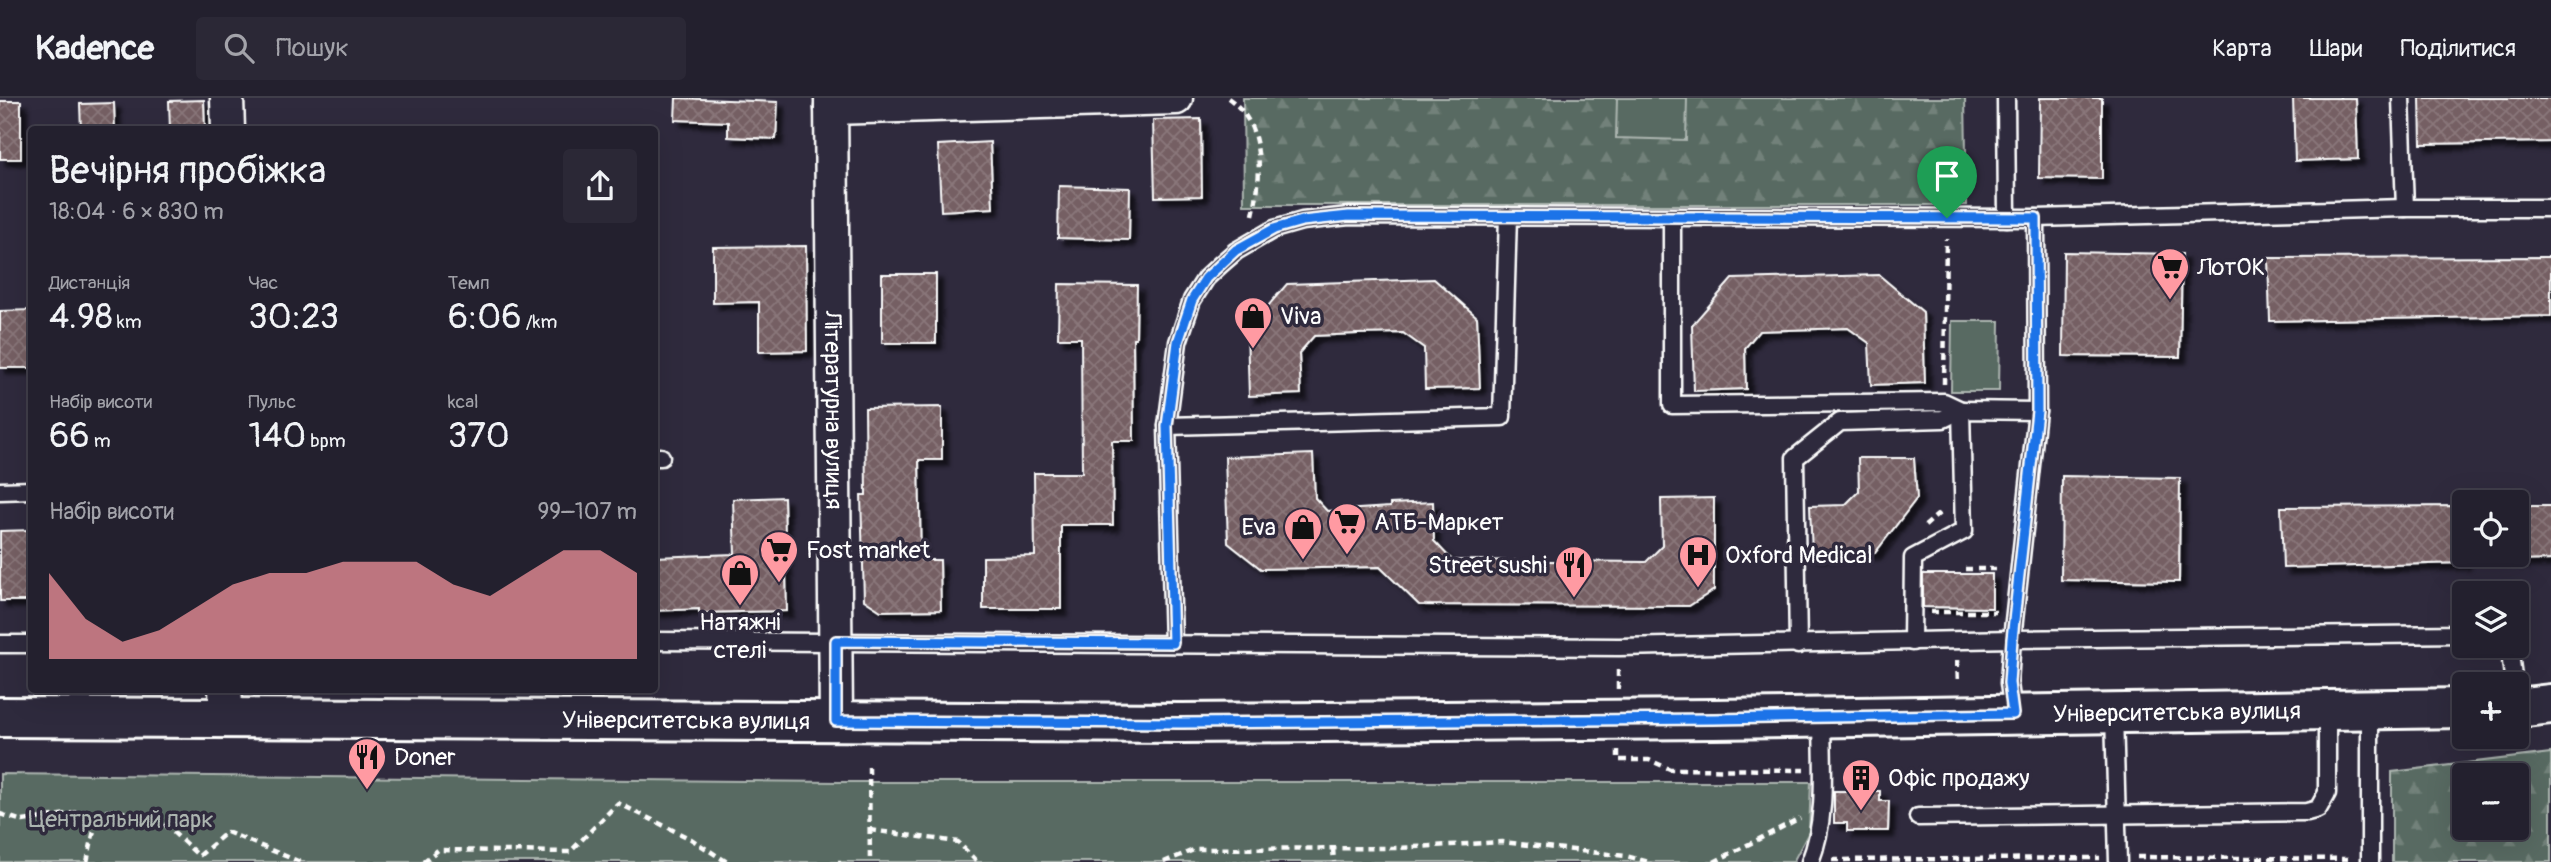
<!DOCTYPE html>
<html lang="uk">
<meta charset="utf-8">
<style>
:root{--surface:#23202e;--page:#2b2836;--text:#f1f3f6;--muted:#a3a3aa;--line:#403e4a;--accent:#ff9aa2}
body{margin:0;font-family:Pangolin,sans-serif;background:var(--page);color:var(--text);height:100vh;display:flex;flex-direction:column;font-size:26px;white-space:nowrap}
*{box-sizing:border-box;margin:0}
p{font-size:23px;color:var(--muted)}
.icon{flex:none;width:38px;height:38px;fill:none;stroke:currentColor;stroke-width:2;stroke-linecap:round;stroke-linejoin:round}
.map{position:relative;flex:1;overflow:hidden}
.details{position:absolute;left:28px;top:28px;width:630px;height:567px;display:flex;flex-direction:column;background:var(--surface);border-radius:7px;box-shadow:0 7px 28px #0002,0 0 0 2px var(--line)}
.details>*{flex:none}
.tools{position:absolute;left:2452px;top:392px;display:grid;gap:14px}
.tools a{display:grid;place-items:center;width:77px;height:77px;border-radius:7px;background:var(--surface);box-shadow:0 7px 28px #0002,0 0 0 2px var(--line);font-size:35px}
.pin{position:absolute;display:grid;place-items:center;width:60px;height:60px;color:#fff;margin:-72px -30px;border-radius:50% 50% 50% 0;rotate:-45deg;box-shadow:0 0 7px #0007}
.pin .icon{rotate:45deg}
.round{display:grid;place-items:center;flex:none;width:74px;height:74px;border-radius:7px;background:var(--page)}
.summary{display:flex;align-items:center;justify-content:space-between;height:119px;padding:0 21px}
h1{font-size:38px;font-weight:600;line-height:52px}
.figures{display:grid;grid-template-columns:repeat(3,1fr);gap:10px;height:119px;padding:7px 21px}
.figures div{display:grid;align-content:center}
.figures b{font-size:35px;font-weight:600}
.figures small{font-size:19px;font-weight:400}
.figures p{font-size:19px}
.chart{height:196px;padding:14px 21px}
.chart p{display:flex;justify-content:space-between}
.chart svg{width:100%;height:126px;margin-top:7px;fill:var(--accent);opacity:.7}
header{display:flex;align-items:center;gap:42px;box-sizing:border-box;height:98px;padding:0 35px;background:var(--surface);border-bottom:2px solid var(--line)}
header strong{font-size:33px}
nav{display:flex;gap:38px;margin-inline-start:auto;font-size:24px}
.search{width:490px;height:63px;background:var(--page);display:flex;align-items:center;gap:18px;box-sizing:border-box;padding:0 24px;border-radius:7px;color:var(--muted);font-size:26px}
.map>svg:first-child{display:block}
</style>
<header>
<strong>Kadence</strong>
<div class="search"><svg class="icon" aria-label="search" viewBox="0 0 24 24"><circle cx="10" cy="10" r="6"/><path d="M15 15l6 6"/></svg>Пошук</div>
<nav><a>Карта</a><a>Шари</a><a>Поділитися</a></nav>
</header>
<div class="map">
<svg width="2551" height="764" viewBox="0 0 2551 764">
<defs>
<pattern id="forest-firs" width="22" height="20" patternUnits="userSpaceOnUse" patternTransform="scale(1.75)"><rect width="22" height="20" fill="#596b62"/><path d="M5 1l3.5 6h-7zM16 11l3.5 6h-7z" fill="#72817a"/></pattern>
<pattern id="building-cross-hatch" width="8" height="8" patternUnits="userSpaceOnUse" patternTransform="scale(1.75)"><rect width="8" height="8" fill="#755f63"/><path d="M0 0l8 8M0 8l8-8" fill="none" stroke="#8a777a"/></pattern>
<filter id="shadow"><feDropShadow dx="6" dy="6" stdDeviation="2" flood-color="#0009"/></filter>
</defs>
<rect width="100%" height="100%" fill="#2f2a3d"/>
<filter id="ink" filterUnits="userSpaceOnUse"><feTurbulence type="fractalNoise" baseFrequency=".0143" numOctaves="2"/><feDisplacementMap in="SourceGraphic" scale="14" xChannelSelector="R" yChannelSelector="G"/><feConvolveMatrix kernelMatrix="1 2 1 2 8 2 1 2 1" color-interpolation-filters="sRGB"/></filter>
<g filter="url(#ink)">
<g fill="url(#forest-firs)" stroke="#acb5b0" stroke-width="2" fill-rule="evenodd">
<path d="M1243 0H1965L1967 107H1244Z"/>
<path d="M2551 655V764H2392V674ZM2464 677H2516V730H2464Z"/>
</g>
<g fill="#596b62" stroke="#acb5b0" stroke-width="2">
<path d="M1617 0H1687L1686 42 1616 40Z"/>
<path d="M1952 223H2000L1999 293H1951Z"/>
<path d="M0 676 840 684H1811L1809 734 1793 764H0Z"/>
</g>
<g fill="url(#building-cross-hatch)" stroke="#fff" stroke-width="2" filter="url(#shadow)">
<path d="M676 0 778 4 776 41 728 39V24L675 22Z"/>
<path d="M2040 0H2102V81L2039 80Z"/>
<path d="M2293 0H2356L2358 61 2295 63Z"/>
<path d="M2420 0H2551V44L2421 46Z"/>
<path d="M204 2 205 32H170L169 3Z"/>
<rect x="0" y="3" width="21" height="58"/>
<path d="M114 5 115 32H81L80 6Z"/>
<path d="M1201 21 1202 98 1155 99 1153 22Z"/>
<path d="M990 44 993 110 941 113 938 47Z"/>
<path d="M1059 88 1130 90 1129 142 1058 140Z"/>
<path d="M806 148 807 253 759 254V204L713 205V149Z"/>
<path d="M2064 154 2182 156 2180 259 2063 258Z"/>
<path d="M2551 159V218L2270 223 2268 160Z"/>
<rect x="882" y="176" width="54" height="69"/>
<path d="M1879 177 1923 214 1925 285 1871 287 1869 245 1848 230 1759 233 1745 250 1746 291 1694 293 1692 227 1732 181Z"/>
<path d="M1434 181 1477 219 1480 290 1425 291 1424 250 1403 235 1357 236 1314 238 1299 255 1301 296 1249 298 1247 232 1287 186Z"/>
<path d="M1059 186 1137 187 1136 240H1133L1134 343H1112L1113 427H1061V511H983V459L1035 458 1034 375H1082L1081 240H1058Z"/>
<path d="M32 212V270H0V213Z"/>
<path d="M942 309V362H919L921 462H940L941 512 881 513 864 502 861 397H866L865 310Z"/>
<path d="M1313 356 1315 400 1327 413 1390 409V406L1433 404 1434 443 1452 462 1646 464 1662 448 1661 401 1714 400V492L1689 508 1419 507 1380 469 1261 471 1228 445 1225 359Z"/>
<path d="M1858 360H1914L1917 400 1875 455 1812 457 1810 408 1845 407 1859 393Z"/>
<path d="M2062 378 2180 380 2179 484 2061 482Z"/>
<path d="M784 399 787 513 699 515V511L654 513V459L735 456 733 401Z"/>
<path d="M2464 408V465L2283 470 2281 409Z"/>
<path d="M2516 408H2551V462L2516 463Z"/>
<path d="M32 432V503H0V433Z"/>
<path d="M1923 476H1992V510L1923 509Z"/>
<path d="M1834 693H1880V703H1889L1888 733H1847V725H1834Z"/>
</g>
<g fill="none" stroke-linecap="round" stroke-linejoin="round">
<defs>
<g id="lane">
<path d="M2006 0 2007 120"/>
<path d="M2401 0 2405 110H2551"/>
<path d="M1672 120V307L1944 304 1961 312 1964 433 1913 460 1912 544"/>
<path d="M1167 328 1502 319 1508 118"/>
<path d="M654 359H661"/>
<path d="M0 393 32 392"/>
<path d="M654 543 1619 549 2012 541 2464 536"/>
<path d="M1173 545 1167 328 1178 244 1192 202 1206 180 1221 166 1236 153 1274 131 1302 123 1349 118 2036 120 2405 110"/>
<path d="M0 546H32"/>
<path d="M1798 547 1795 360 1840 324 1943 321 1961 312 2037 313"/>
<path d="M2509 548 2514 586"/>
<path d="M2370 612V764"/>
<path d="M2114 615 2118 764"/>
<path d="M2013 616 2009 585 2012 541 2037 313 2036 120"/>
<path d="M1918 719 2307 714 2318 711 2327 695V612"/>
<path d="M1810 764C1828 719 1822 666 1822 618"/>
</g>
<g id="street">
<path d="M227 0 228 32"/>
<path id="s1" d="M831 0 836 623"/>
<path d="M831 10 1176 0"/>
<path d="M225 592 227 621"/>
</g>
<g id="secondary">
<path d="M2516 610 2551 606"/>
<path id="s2" d="M0 619 1181 625 1714 621 2464 610"/>
</g>
</defs>
<use href="#lane" stroke="#fff" stroke-width="21"/>
<use href="#street" stroke="#fff" stroke-width="37"/>
<use href="#secondary" stroke="#fff" stroke-width="44"/>
<g stroke="#fff" stroke-width="4.5" stroke-dasharray="7 5" stroke-linecap="butt">
<path d="M1228 0C1266 26 1262 81 1252 121"/>
<path d="M1944 286 1946 141"/>
<path d="M1925 428 1942 413"/>
<path d="M1965 471H1998"/>
<path d="M1931 514H1996"/>
<path d="M1957 562 1958 585"/>
<path d="M1618 591V568"/>
<path d="M1618 652V662H1649L1670 671 1804 672"/>
<path d="M869 669 870 764"/>
<path d="M0 716 23 723 79 714 118 713 161 723 199 758 227 734 300 764"/>
<path d="M870 732 958 744 977 764"/>
<path d="M1333 751 1334 764"/>
<path d="M2137 759 2352 761"/>
<path d="M1832 762 2100 760"/>
<path d="M87 764 98 714"/>
<path d="M423 764 438 752 570 754 618 705 691 741 727 764"/>
<path d="M838 764H841"/>
<path d="M1164 764 1196 751 1398 750 1502 744 1626 758 1649 764"/>
<path d="M1714 764 1800 720"/>
</g>
<use href="#lane" stroke="#2f2a3d" stroke-width="16"/>
<use href="#street" stroke="#2f2a3d" stroke-width="32"/>
<use href="#secondary" stroke="#2f2a3d" stroke-width="38"/>
</g>
</g>
<g fill="none" stroke-linecap="round" stroke-linejoin="round" filter="url(#ink)">
<defs>
<path id="route" d="M1349 118 2036 120 2037 313 2012 541 2009 585 2013 616 1714 621 1181 625 836 623V543L1173 545 1167 328 1178 244 1192 202 1206 180 1236 152 1274 131 1302 123Z"/>
</defs>
<use href="#route" stroke="#fff" stroke-width="14"/>
<use href="#route" stroke="#1a73e8" stroke-width="9"/>
</g>
<defs>
<symbol id="supermarket-pin" viewBox="-11 -11 22 30"><path d="M0 17L-7.5 6A9.5 9.5 0 1 1 7.5 6Z" fill="#ff9aa2" stroke="#2f2a3d"/><path d="M-6-5.5h2.5l.6 2H6L4.5 2H-2.5L-4.4-4H-6ZM-1.5 3.2a1.3 1.3 0 1 0 .1 0ZM3 3.2a1.3 1.3 0 1 0 .1 0Z" fill="#111"/></symbol>
<symbol id="shop-pin" viewBox="-11 -11 22 30"><path d="M0 17L-7.5 6A9.5 9.5 0 1 1 7.5 6Z" fill="#ff9aa2" stroke="#2f2a3d"/><path d="M-5-2.5h2.3a2.7 3.5 0 0 1 5.4 0H5L5.5 6h-11ZM-1.5-2.5h3a1.5 2.3 0 0 0-3 0Z" fill="#111"/></symbol>
<symbol id="hospital-pin" viewBox="-11 -11 22 30"><path d="M0 17L-7.5 6A9.5 9.5 0 1 1 7.5 6Z" fill="#ff9aa2" stroke="#2f2a3d"/><path d="M-5-5h3v3.5h4V-5h3V5h-3V1.5h-4V5h-3Z" fill="#111"/></symbol>
<symbol id="restaurant-pin" viewBox="-11 -11 22 30"><path d="M0 17L-7.5 6A9.5 9.5 0 1 1 7.5 6Z" fill="#ff9aa2" stroke="#2f2a3d"/><path d="M-5-6h1v4h1v-4h1v4h1v-4h1v5L-1.5 .5V6h-2V.5L-5-1ZM5-6V6H3V1.5H1.5Q1.5-4 5-6Z" fill="#111"/></symbol>
<symbol id="building-pin" viewBox="-11 -11 22 30"><path d="M0 17L-7.5 6A9.5 9.5 0 1 1 7.5 6Z" fill="#ff9aa2" stroke="#2f2a3d"/><path d="M-4-6H4V6H1V3H-1V6H-4ZM-2.5-4.3h1.7v1.8h-1.7ZM.8-4.3h1.7v1.8H.8ZM-2.5-1h1.7V.8h-1.7ZM.8-1h1.7V.8H.8Z" fill="#111"/></symbol>
</defs>
<g fill-rule="evenodd">
<use href="#supermarket-pin" x="2148" y="147" width="44" height="60"/>
<use href="#shop-pin" x="1231" y="196" width="44" height="60"/>
<use href="#supermarket-pin" x="1325" y="402" width="44" height="60"/>
<use href="#shop-pin" x="1281" y="407" width="44" height="60"/>
<use href="#supermarket-pin" x="757" y="430" width="44" height="60"/>
<use href="#hospital-pin" x="1676" y="435" width="44" height="60"/>
<use href="#restaurant-pin" x="1552" y="445" width="44" height="60"/>
<use href="#shop-pin" x="718" y="453" width="44" height="60"/>
<use href="#restaurant-pin" x="345" y="637" width="44" height="60"/>
<use href="#building-pin" x="1839" y="658" width="44" height="60"/>
</g>
<g text-anchor="middle" dominant-baseline="central" stroke-width="7" stroke-linejoin="round" paint-order="stroke">
<g font-size="24" fill="#fff" stroke="#2f2a3d" text-anchor="start">
<text x="2197" y="169">ЛотОК</text>
<text x="1280" y="218">Viva</text>
<text x="1374" y="424">АТБ-Маркет</text>
<text x="1276" y="429" text-anchor="end">Eva</text>
<text x="806" y="452">Fost market</text>
<text x="1725" y="457">Oxford Medical</text>
<text x="1547" y="467" text-anchor="end">Street sushi</text>
<text x="740" y="524" text-anchor="middle">Натяжні<tspan x="740" dy="28">стелі</tspan></text>
<text x="394" y="659">Doner</text>
<text x="1888" y="680">Офіс продажу</text>
</g>
<g font-size="24" fill="#fff" stroke="#2f2a3d">
<text stroke="none"><textPath href="#s1" startOffset="312">Літературна вулиця</textPath></text>
<text stroke="none"><textPath href="#s2" startOffset="2177">Університетська вулиця</textPath></text>
<text stroke="none"><textPath href="#s2" startOffset="686">Університетська вулиця</textPath></text>
</g>
<g font-size="24" fill="#acb5b0" stroke="#2f2a3d">
<text x="121" y="721">Центральний парк</text>
</g>
</g>
</svg>
<div class="tools">
<a><svg class="icon" aria-label="locate" viewBox="0 0 24 24"><circle cx="12" cy="12" r="6"/><path d="M12 2v4M12 18v4M2 12h4M18 12h4"/></svg></a>
<a><svg class="icon" aria-label="layers" viewBox="0 0 24 24"><path d="M12 4l9 5-9 5-9-5zM3 14l9 5 9-5"/></svg></a>
<a>+</a>
<a>−</a>
</div>
<div class="pin" style="left:1947px;top:120px;background:#1e9e55"><svg class="icon" aria-label="arrive" viewBox="0 0 24 24"><path d="M6 21V4h12l-3 4 3 4H6"/></svg></div>
<section class="details">
<div class="summary"><div><h1>Вечірня пробіжка</h1><p>18:04 · 6 × 830 m</p></div><a class="round"><svg class="icon" aria-label="share" viewBox="0 0 24 24"><path d="M12 15V3M7 8l5-5 5 5M5 13v7h14v-7"/></svg></a></div>
<div class="figures">
<div><p>Дистанція</p><b>4.98<small> km</small></b></div>
<div><p>Час</p><b>30:23</b></div>
<div><p>Темп</p><b>6:06<small> /km</small></b></div>
</div>
<div class="figures">
<div><p>Набір висоти</p><b>66<small> m</small></b></div>
<div><p>Пульс</p><b>140<small> bpm</small></b></div>
<div><p>kcal</p><b>370</b></div>
</div>
<div class="chart"><p><span>Набір висоти</span>99–107 m</p>
<svg viewBox="0 0 160 44" preserveAspectRatio="none"><path d="M0 44V14L10 30L20 38L30 34L40 26L50 18L60 14L70 14L80 10L90 10L100 10L110 18L120 22L130 14L140 6L150 6L160 14V44z"/></svg>
</div>
</section>
</div>
